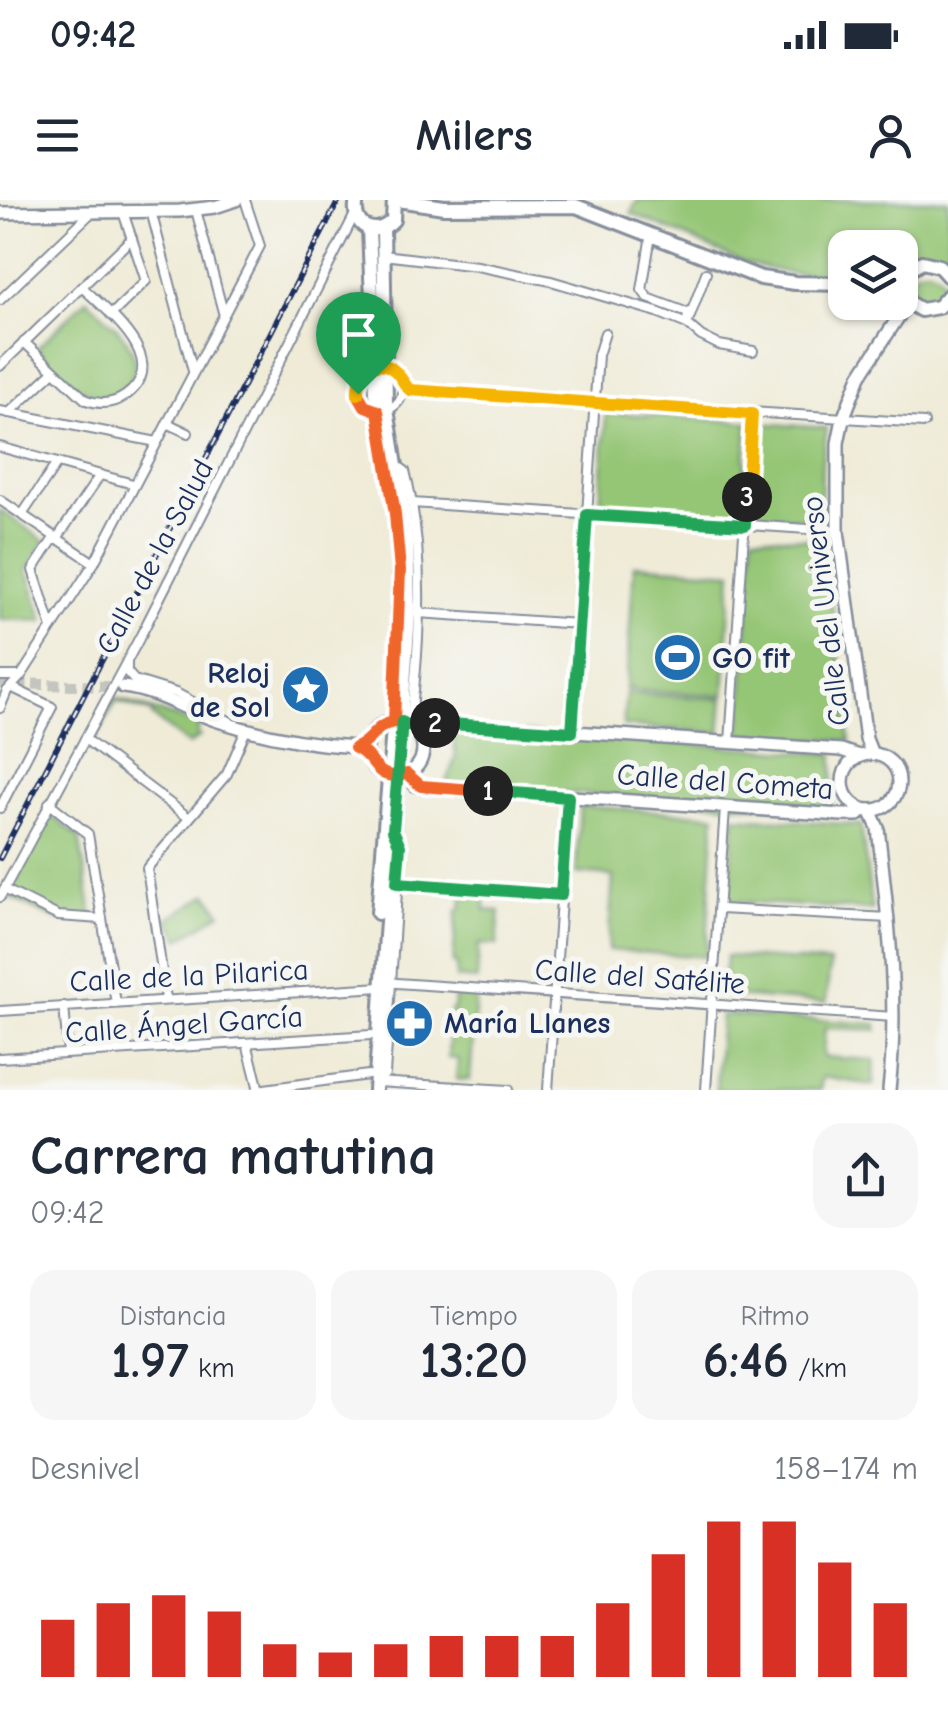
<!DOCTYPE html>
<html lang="es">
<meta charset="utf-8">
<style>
:root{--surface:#fff;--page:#f6f6f7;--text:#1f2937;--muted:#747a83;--accent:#d93025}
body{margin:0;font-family:"Comic Neue",sans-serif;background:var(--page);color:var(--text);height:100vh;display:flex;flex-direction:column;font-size:38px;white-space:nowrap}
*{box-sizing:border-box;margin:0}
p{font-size:32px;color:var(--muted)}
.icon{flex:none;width:55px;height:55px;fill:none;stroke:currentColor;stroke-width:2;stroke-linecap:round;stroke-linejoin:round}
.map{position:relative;height:890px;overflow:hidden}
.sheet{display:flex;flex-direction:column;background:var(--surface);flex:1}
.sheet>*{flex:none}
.controls{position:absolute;left:828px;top:30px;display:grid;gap:20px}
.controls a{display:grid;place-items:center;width:90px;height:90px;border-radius:20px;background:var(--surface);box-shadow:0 2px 8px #0004;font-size:50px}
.pin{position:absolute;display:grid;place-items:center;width:85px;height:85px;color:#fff;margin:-102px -42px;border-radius:50% 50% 50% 0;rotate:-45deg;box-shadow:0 0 10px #0007}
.pin .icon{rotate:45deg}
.km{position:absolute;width:50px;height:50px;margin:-25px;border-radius:50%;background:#222;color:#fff;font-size:28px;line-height:50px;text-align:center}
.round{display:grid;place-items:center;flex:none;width:105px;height:105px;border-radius:30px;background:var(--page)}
.overview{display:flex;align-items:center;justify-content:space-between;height:170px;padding:0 30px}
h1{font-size:55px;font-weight:700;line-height:75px}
.metrics{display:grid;grid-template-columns:repeat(3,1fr);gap:15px;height:170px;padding:10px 30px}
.metrics div{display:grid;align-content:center;border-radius:25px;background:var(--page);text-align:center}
.metrics b{font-size:50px;font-weight:700}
.metrics small{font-size:28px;font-weight:400}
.metrics p{font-size:28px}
.chart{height:280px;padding:20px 30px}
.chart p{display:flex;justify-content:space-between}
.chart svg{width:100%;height:180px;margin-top:10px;stroke:var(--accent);stroke-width:6}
.status{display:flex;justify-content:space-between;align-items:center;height:70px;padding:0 50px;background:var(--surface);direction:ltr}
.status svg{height:28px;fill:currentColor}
header{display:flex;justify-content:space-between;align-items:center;height:130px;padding:0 30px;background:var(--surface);font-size:45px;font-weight:700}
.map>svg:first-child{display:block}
</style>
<div class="status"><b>09:42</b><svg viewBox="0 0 49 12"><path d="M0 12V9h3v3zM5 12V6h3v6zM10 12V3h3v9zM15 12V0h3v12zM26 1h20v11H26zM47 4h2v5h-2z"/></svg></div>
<header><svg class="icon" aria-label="menu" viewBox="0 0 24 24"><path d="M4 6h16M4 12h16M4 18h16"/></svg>Milers<svg class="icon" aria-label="person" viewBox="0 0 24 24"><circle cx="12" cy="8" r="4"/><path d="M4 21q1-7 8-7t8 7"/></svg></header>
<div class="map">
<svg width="948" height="890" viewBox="0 0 948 890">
<rect width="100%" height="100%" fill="#f6f6f2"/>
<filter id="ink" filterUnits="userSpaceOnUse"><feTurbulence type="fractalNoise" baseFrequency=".01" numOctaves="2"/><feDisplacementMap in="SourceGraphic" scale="20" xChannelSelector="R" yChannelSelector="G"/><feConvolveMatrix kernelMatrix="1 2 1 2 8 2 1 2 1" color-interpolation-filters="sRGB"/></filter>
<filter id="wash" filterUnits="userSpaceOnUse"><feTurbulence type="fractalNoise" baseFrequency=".0048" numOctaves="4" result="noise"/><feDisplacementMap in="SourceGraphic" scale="40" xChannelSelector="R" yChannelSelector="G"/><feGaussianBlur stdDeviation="2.25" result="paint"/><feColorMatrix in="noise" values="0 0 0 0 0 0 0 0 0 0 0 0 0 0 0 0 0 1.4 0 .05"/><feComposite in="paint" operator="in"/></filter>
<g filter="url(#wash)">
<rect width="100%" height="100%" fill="#efebd7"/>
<g fill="#95c676" stroke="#587a6a" stroke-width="2.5">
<path d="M637 0H948V65C931 52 914 53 900 70V48H845V76L788 73 745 63 631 13Z"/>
<circle cx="926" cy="87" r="18"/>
<path d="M87 99C109 122 145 145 132 180 100 224 61 172 37 148Z"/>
<path d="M606 213 748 222 742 315 600 305Z"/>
<path d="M757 223 827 228 822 261 821 320 750 315Z"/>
<path d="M0 310 45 341 27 370 44 421 0 419Z"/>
<path d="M753 335 824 340 850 541 740 534Z"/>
<path d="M634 365 732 372 724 496 626 489Z"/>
<path d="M626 493 723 499 720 533 623 526Z"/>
<path d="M114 498 200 525 197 534 200 536 189 545 152 516 153 513 116 501 99 533 96 531Z"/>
<path d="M452 528 834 554 831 611 445 584 456 557Z"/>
<path d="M580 606 715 615 706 757 608 750 613 676 576 673Z"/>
<path d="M49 614 79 637 93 721 56 719 8 697Z"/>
<path d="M734 617 861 625 872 710 729 701Z"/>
<path d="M208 694 221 713 180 739 168 719Z"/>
<path d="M462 696 485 697V710L500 711 497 745 479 744 477 780 456 778 457 764 453 763 457 710H461Z"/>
<path d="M726 756 830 763 826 803 722 795Z"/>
<path d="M455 796 476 797 470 880 456 879 458 859 448 858 451 810 454 809Z"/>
<path d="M721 814 877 824V830L825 828 823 857 875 860 873 885 822 877 820 890H716Z"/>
</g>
</g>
<g filter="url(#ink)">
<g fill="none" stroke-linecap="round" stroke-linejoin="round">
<path stroke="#c5c5bf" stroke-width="11" stroke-dasharray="11 5.5" stroke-linecap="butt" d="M0 483 121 487"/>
<defs>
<g id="street">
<path d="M196 10 223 112"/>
<path d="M151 11 193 171"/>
<path d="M651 35 642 90 648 98 688 113 687 124"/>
<path d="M383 55 477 66 551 81 657 112 687 124 701 136 719 145 753 151"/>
<path d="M0 100 92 12"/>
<path d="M111 115 146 81 123 12"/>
<path d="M689 119 706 73"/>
<path d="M24 142 86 200C100 205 113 204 125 196 174 162 107 111 82 87"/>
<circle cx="380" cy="188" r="23"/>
<path d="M0 166 132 38"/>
<path d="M402 194 415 191 924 223"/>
<path d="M0 211 157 242"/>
<path d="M9 213 53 172"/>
<path d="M167 223 188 233"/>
<path d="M0 247 133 284"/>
<path d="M395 264 405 271C426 352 420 444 410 526"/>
<path d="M0 300 94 363"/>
<path d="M412 303 838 331"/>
<path d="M22 315 57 263"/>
<path d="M56 340 100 275"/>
<path d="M418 413 579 424"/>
<path d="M52 428 33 370 54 338"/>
<path d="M127 461V472L134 480 176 493 229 521"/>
<path d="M0 476H21"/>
<path d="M0 508 7 491 21 476 94 363 260 46 245 0"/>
<path d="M572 532 598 155 605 133"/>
<path d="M85 539 189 618"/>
<path d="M730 543 752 214"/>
<path d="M49 603 88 634 116 803"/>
<path d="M0 608 52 507 13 488"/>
<path d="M397 683 561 695"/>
<path d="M4 689 58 716 102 719"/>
<path d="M0 697 141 435 355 14"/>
<path d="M720 709 889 718"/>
<path d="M382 782 894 817"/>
<path d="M166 799 147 668 227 574 246 530"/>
<path d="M64 806 68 853"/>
<path d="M0 811 381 787"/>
<path d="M247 843 259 890"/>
<path d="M0 858 371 835"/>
<path d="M376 882 385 874 386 859 400 646 395 633"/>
<path d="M376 882 508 890"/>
<path d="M257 890 368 875"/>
<path d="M548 890 568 597"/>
<path d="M706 890 725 608"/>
</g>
<g id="secondary">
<path d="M0 13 180 11 215 7 236 0"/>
<path d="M123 487C158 491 185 510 218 521 264 536 307 544 355 547L367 553"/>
<circle cx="395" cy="549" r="28"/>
<path d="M413 528 427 523H440L841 550 859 556"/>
<circle cx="871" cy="582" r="28"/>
<path d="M872 554 866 539 838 331V243L843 219 860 176 901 113 904 97"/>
<path d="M407 574 415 585 421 587 842 615H858L865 610"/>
<path d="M870 610 878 628C888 716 899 801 889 890"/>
</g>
<g id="primary">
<path d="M357 0C350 26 375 39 393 20L394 0"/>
<path d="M398 0 444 7 576 6 761 78 795 83 845 84"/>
<path d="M369 29 376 193 395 313 400 370 395 509"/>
<path d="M948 76 939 66 922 62 906 72 902 84 909 103 921 110 938 107 948 96"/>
<path d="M378 713 393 529"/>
<path d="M375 890 409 413 407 335 386 203 383 28"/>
</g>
</defs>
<use href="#street" stroke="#858d9a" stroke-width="12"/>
<use href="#secondary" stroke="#858d9a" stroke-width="16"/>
<use href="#primary" stroke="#858d9a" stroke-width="18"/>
<use href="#street" stroke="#fff" stroke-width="8"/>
<use href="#secondary" stroke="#fff" stroke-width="11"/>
<use href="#primary" stroke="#fff" stroke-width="12"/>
<defs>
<path id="rail" d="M0 658 339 0"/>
</defs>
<use href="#rail" stroke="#1b2f5e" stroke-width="6"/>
<use href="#rail" stroke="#f6f6f2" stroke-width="2.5" stroke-dasharray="8" stroke-linecap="butt"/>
</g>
</g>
<g fill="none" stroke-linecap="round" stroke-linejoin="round" filter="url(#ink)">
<defs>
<path id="split-1" d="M358 194 365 206 378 211 395 314 400 370 394 522C374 525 372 542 355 548 378 557 372 583 407 574L421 586 488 591"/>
<path id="split-2" d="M435 523 413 528 402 522 393 630 400 646 397 683 561 695 568 597 488 591"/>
<path id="split-3" d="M435 523 572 532 587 315 745 325 747 297"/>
<path id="split-4" d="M358 194C356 174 377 154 395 171 402 177 403 184 410 190L752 214 747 297"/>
</defs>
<use href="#split-1" stroke="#fff" stroke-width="20"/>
<use href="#split-2" stroke="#fff" stroke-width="20"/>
<use href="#split-3" stroke="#fff" stroke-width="20"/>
<use href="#split-4" stroke="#fff" stroke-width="20"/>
<use href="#split-1" stroke="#f0652b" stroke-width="12"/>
<use href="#split-2" stroke="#22a559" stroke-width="12"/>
<use href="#split-3" stroke="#22a559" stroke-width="12"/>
<use href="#split-4" stroke="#f5b400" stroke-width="12"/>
</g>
<defs>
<symbol id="stadium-disc" viewBox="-11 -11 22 22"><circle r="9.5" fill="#1f6fb2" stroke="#f6f6f2"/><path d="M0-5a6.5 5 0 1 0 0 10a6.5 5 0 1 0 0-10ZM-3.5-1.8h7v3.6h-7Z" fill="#fff"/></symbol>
<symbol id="sight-disc" viewBox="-11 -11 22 22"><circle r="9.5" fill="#1f6fb2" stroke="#f6f6f2"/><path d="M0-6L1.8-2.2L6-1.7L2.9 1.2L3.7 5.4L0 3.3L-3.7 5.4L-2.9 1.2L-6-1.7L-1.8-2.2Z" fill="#fff"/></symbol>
<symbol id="pharmacy-disc" viewBox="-11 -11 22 22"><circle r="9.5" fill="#1f6fb2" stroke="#f6f6f2"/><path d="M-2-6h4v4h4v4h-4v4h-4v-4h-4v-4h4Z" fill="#fff"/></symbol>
</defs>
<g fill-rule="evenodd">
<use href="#stadium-disc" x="650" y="430" width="55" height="55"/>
<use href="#sight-disc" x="278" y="462" width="55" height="55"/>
<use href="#pharmacy-disc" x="382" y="796" width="55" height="55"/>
</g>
<g text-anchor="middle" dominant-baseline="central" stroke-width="10" stroke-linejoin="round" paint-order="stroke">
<g font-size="30" fill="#1b2f5e" stroke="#f6f6f2">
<text transform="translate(155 357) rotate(-62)">Calle de la Salud</text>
<text transform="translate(826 411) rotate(-97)">Calle del Universo</text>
<text transform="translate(725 582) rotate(4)">Calle del Cometa</text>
<text transform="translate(189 776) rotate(-3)">Calle de la Pilarica</text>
<text transform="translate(640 777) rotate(4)">Calle del Satélite</text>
<text transform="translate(184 825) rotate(-4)">Calle Ángel García</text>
</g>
<g font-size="30" font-weight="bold" fill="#1b2f5e" stroke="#f6f6f2" text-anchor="start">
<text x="712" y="458">GO fit</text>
<text x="270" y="473" text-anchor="end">Reloj<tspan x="270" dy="34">de Sol</tspan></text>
<text x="444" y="823">María Llanes</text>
</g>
</g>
</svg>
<div class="controls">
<a><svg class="icon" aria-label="layers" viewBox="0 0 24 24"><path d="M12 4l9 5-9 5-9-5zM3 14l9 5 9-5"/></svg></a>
</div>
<div class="pin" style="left:358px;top:194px;background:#1e9e55"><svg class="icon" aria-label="arrive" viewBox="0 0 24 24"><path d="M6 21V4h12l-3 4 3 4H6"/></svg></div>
<b class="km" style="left:488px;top:591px">1</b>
<b class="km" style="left:435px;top:523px">2</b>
<b class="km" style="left:747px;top:297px">3</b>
</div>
<section class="sheet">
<div class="overview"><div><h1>Carrera matutina</h1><p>09:42</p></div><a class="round"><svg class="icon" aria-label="share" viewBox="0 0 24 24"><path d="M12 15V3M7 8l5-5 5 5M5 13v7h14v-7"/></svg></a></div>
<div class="metrics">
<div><p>Distancia</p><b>1.97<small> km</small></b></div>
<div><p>Tiempo</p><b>13:20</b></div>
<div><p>Ritmo</p><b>6:46<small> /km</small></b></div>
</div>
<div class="chart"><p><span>Desnivel</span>158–174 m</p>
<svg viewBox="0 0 160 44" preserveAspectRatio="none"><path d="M5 44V30M15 44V26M25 44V24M35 44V28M45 44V36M55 44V38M65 44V36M75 44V34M85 44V34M95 44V34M105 44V26M115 44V14M125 44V6M135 44V6M145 44V16M155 44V26"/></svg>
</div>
</section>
